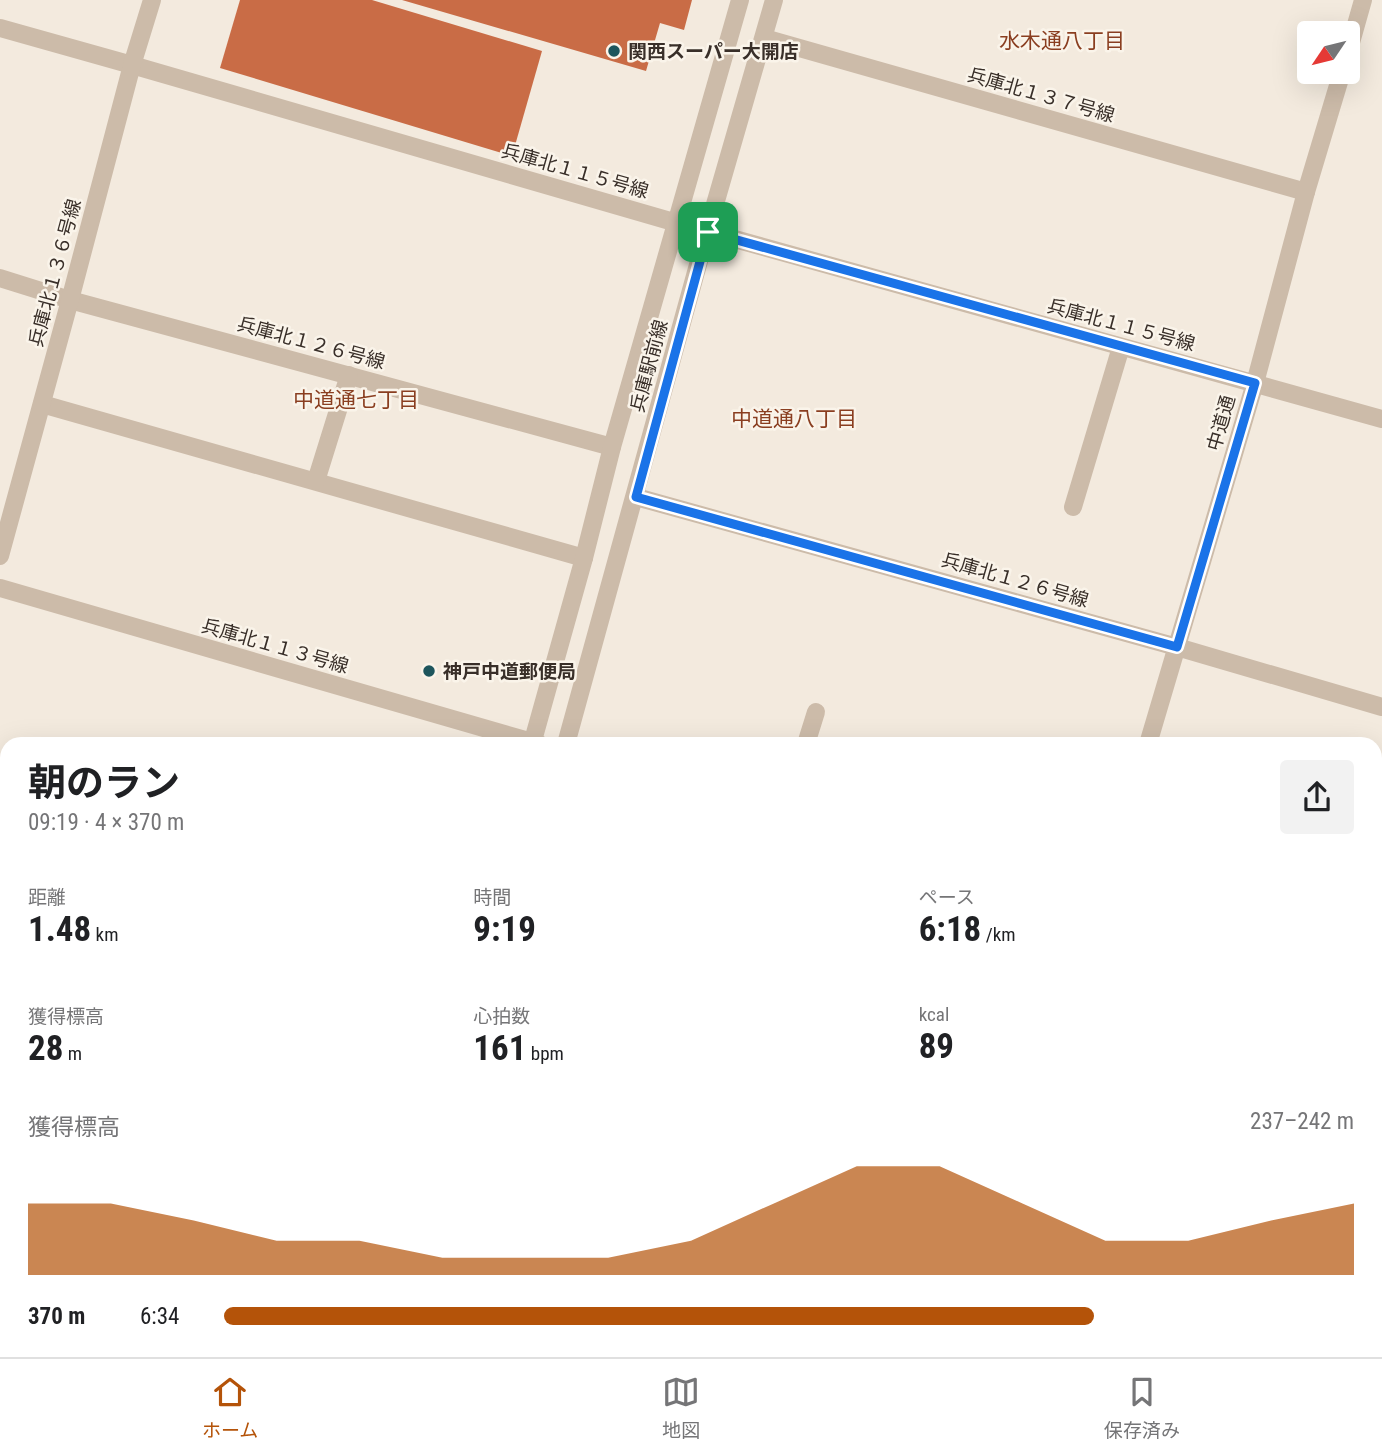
<!DOCTYPE html>
<html lang="ja">
<meta charset="utf-8">
<style>
:root{--surface:#fff;--page:#f2f2f2;--text:#202124;--muted:#757577;--line:#e0e0e0;--accent:#b45309}
body{margin:0;font-family:"Roboto Condensed","Noto Sans JP",sans-serif;background:var(--page);color:var(--text);height:100vh;display:flex;flex-direction:column;font-size:26px;white-space:nowrap}
*{box-sizing:border-box;margin:0}
p{font-size:23px;color:var(--muted)}
.icon{flex:none;width:38px;height:38px;fill:none;stroke:currentColor;stroke-width:2;stroke-linecap:round;stroke-linejoin:round}
.map{position:relative;flex:1;overflow:hidden}
.details{position:absolute;left:0px;top:737px;width:1382px;height:621px;display:flex;flex-direction:column;background:var(--surface);border-radius:21px 21px 0 0;box-shadow:0 7px 28px #0002}
.details>*{flex:none}
.needle{width:46px;rotate:235deg}
.fabs{position:absolute;left:1297px;top:21px;display:grid;gap:14px}
.fabs a{display:grid;place-items:center;width:63px;height:63px;border-radius:7px;background:var(--surface);box-shadow:0 7px 28px #0002;font-size:35px}
.pin{position:absolute;display:grid;place-items:center;width:60px;height:60px;color:#fff;margin:-30px;border-radius:14px;box-shadow:0 4px 10px #0006}
.round{display:grid;place-items:center;flex:none;width:74px;height:74px;border-radius:7px;background:var(--page)}
.head{display:flex;align-items:center;justify-content:space-between;height:119px;padding:0 28px}
h1{font-size:38px;font-weight:700;line-height:52px}
.figures{display:grid;grid-template-columns:repeat(3,1fr);gap:10px;height:119px;padding:7px 28px}
.figures div{display:grid;align-content:center}
.figures b{font-size:35px;font-weight:700}
.figures small{font-size:19px;font-weight:400}
.figures p{font-size:19px}
.chart{height:196px;padding:14px 28px}
.chart p{display:flex;justify-content:space-between}
.chart svg{width:100%;height:126px;margin-top:7px;fill:var(--accent);opacity:.7}
ul{padding:0 28px;list-style:none;font-size:23px}
li{display:grid;grid-template-columns:112px 84px 1fr;align-items:center;height:52px}
li i{height:18px;border-radius:9px;background:var(--accent)}
.tabs{display:flex;justify-content:space-around;align-items:center;height:98px;border-top:2px solid var(--line);background:var(--surface);font-size:19px;color:var(--muted)}
.tabs a{display:grid;justify-items:center;gap:4px}
.tabs .selected{color:var(--accent)}
.map>svg:first-child{display:block}
</style>
<div class="map">
<svg width="1382" height="1357" viewBox="0 0 1382 1357">
<rect width="100%" height="100%" fill="#f3eade"/>
<g fill="#c96c46">
<path d="M240 0H372L542 51 512 156 220 68Z"/>
<path d="M402 0H692L684 30 660 23 646 71Z"/>
<path d="M1381 1016H1382V1052L1376 1050V1036Z"/>
<path d="M1376 1057 1382 1059V1094L1379 1104 1376 1102Z"/>
<path d="M1376 1123 1382 1124V1171L1376 1169Z"/>
<path d="M1376 1177 1382 1178V1215L1376 1213Z"/>
<path d="M1376 1326 1382 1327V1357H1341L1343 1351H1376Z"/>
<path d="M1151 1351 1173 1356V1357H1150Z"/>
<path d="M1191 1351H1207L1205 1357H1189Z"/>
<path d="M1211 1351H1226L1232 1353 1231 1357H1209Z"/>
<path d="M1320 1351H1338L1336 1357H1327L1319 1354Z"/>
</g>
<g fill="none" stroke-linecap="round" stroke-linejoin="round">
<g stroke="#ccbba9" stroke-width="18">
<path d="M0 28 132 65 677 223 1382 419"/>
<path d="M764 38 1306 192"/>
<path d="M1348 53 1363 0"/>
<path d="M0 278 70 300 612 447"/>
<path d="M42 404 584 558"/>
<path d="M316 481 349 375"/>
<path d="M636 497 1177 647 1382 707"/>
<path d="M1073 507 1121 347"/>
<path d="M0 556 70 300 132 65 152 0"/>
<path d="M0 588 539 744"/>
<path d="M532 744 584 558 612 447 740 0"/>
<path d="M566 744 707 232 774 0"/>
<path d="M806 744 816 712"/>
<path d="M1148 744 1255 383 1306 192 1342 72"/>
<path d="M0 895 7 897"/>
<path d="M1376 980 1382 982"/>
<path d="M1376 1113 1382 1115"/>
<path d="M1376 1234 1382 1235"/>
<path d="M1280 1351 1300 1357"/>
<path d="M377 1357 380 1351"/>
<path d="M970 1357 972 1351"/>
<path d="M1123 1357 1125 1351"/>
</g>
<g stroke="#7b675a" stroke-width="18">
<path d="M0 1259 7 1261"/>
<path d="M0 1328 7 1330"/>
<path d="M84 1351 106 1357"/>
<path d="M330 1351 352 1357"/>
</g>
</g>
<g fill="none" stroke-linecap="round" stroke-linejoin="round">
<defs>
<path id="route" d="M708 232 1255 383 1177 647 636 497Z"/>
</defs>
<use href="#route" stroke="#fff" stroke-width="14"/>
<use href="#route" stroke="#1a73e8" stroke-width="9"/>
</g>
<g fill="#1d555c" stroke="#faf4ea" stroke-width="2.5">
<circle cx="614" cy="51" r="7"/>
<circle cx="429" cy="671" r="7"/>
</g>
<g text-anchor="middle" dominant-baseline="central" stroke-width="5" stroke-linejoin="round" paint-order="stroke">
<g font-size="19" font-weight="bold" fill="#392f29" stroke="#faf4ea" text-anchor="start">
<text x="628" y="51">関西スーパー大開店</text>
<text x="443" y="671">神戸中道郵便局</text>
</g>
<g font-size="19" fill="#392f29" stroke="#faf4ea">
<text transform="translate(1041 95) rotate(16)">兵庫北１３７号線</text>
<text transform="translate(575 171) rotate(16)">兵庫北１１５号線</text>
<text transform="translate(55 273) rotate(-75)">兵庫北１３６号線</text>
<text transform="translate(1121 325) rotate(15)">兵庫北１１５号線</text>
<text transform="translate(311 343) rotate(15)">兵庫北１２６号線</text>
<text transform="translate(649 366) rotate(-75)">兵庫駅前線</text>
<text transform="translate(1221 423) rotate(-74)">中道通</text>
<text transform="translate(1015 580) rotate(16)">兵庫北１２６号線</text>
<text transform="translate(275 646) rotate(16)">兵庫北１１３号線</text>
</g>
<g font-size="21" fill="#8a3e20" stroke="#faf4ea">
<text x="1062" y="41">水木通八丁目</text>
<text x="356" y="400">中道通七丁目</text>
<text x="794" y="419">中道通八丁目</text>
</g>
</g>
</svg>
<div class="fabs">
<a><svg class="needle" viewBox="-14 -14 28 28"><path d="M0-13l5 13h-10z" fill="#e53935"/><path d="M0 13l5-13h-10z" fill="#757577"/></svg></a>
</div>
<div class="pin" style="left:708px;top:232px;background:#1e9e55"><svg class="icon" aria-label="arrive" viewBox="0 0 24 24"><path d="M6 21V4h12l-3 4 3 4H6"/></svg></div>
<section class="details">
<div class="head"><div><h1>朝のラン</h1><p>09:19 · 4 × 370 m</p></div><a class="round"><svg class="icon" aria-label="share" viewBox="0 0 24 24"><path d="M12 15V3M7 8l5-5 5 5M5 13v7h14v-7"/></svg></a></div>
<div class="figures">
<div><p>距離</p><b>1.48<small> km</small></b></div>
<div><p>時間</p><b>9:19</b></div>
<div><p>ペース</p><b>6:18<small> /km</small></b></div>
</div>
<div class="figures">
<div><p>獲得標高</p><b>28<small> m</small></b></div>
<div><p>心拍数</p><b>161<small> bpm</small></b></div>
<div><p>kcal</p><b>89</b></div>
</div>
<div class="chart"><p><span>獲得標高</span>237–242 m</p>
<svg viewBox="0 0 160 44" preserveAspectRatio="none"><path d="M0 44V19L10 19L20 25L30 32L40 32L50 38L60 38L70 38L80 32L90 19L100 6L110 6L120 19L130 32L140 32L150 25L160 19V44z"/></svg>
</div>
<ul>
<li><b>370 m</b>6:34<i style="width:77%"></i></li>
</ul>
</section>
</div>
<nav class="tabs">
<a class="selected"><svg class="icon" aria-label="home" viewBox="0 0 24 24"><path d="M3 11l9-7 9 7M6 9v11h12V9"/></svg>ホーム</a>
<a><svg class="icon" aria-label="map" viewBox="0 0 24 24"><path d="M3 6l6-2 6 2 6-2v14l-6 2-6-2-6 2zM9 4v14M15 6v14"/></svg>地図</a>
<a><svg class="icon" aria-label="saved" viewBox="0 0 24 24"><path d="M7 4h10v16l-5-4-5 4z"/></svg>保存済み</a>
</nav>
